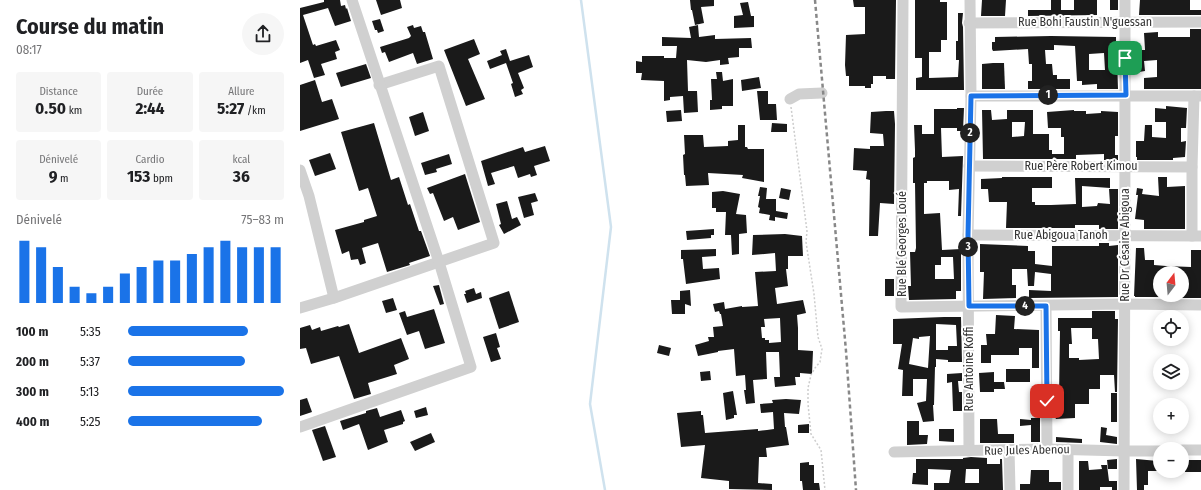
<!DOCTYPE html>
<html lang="fr">
<meta charset="utf-8">
<style>
:root{--surface:#fff;--page:#f6f6f6;--text:#202124;--muted:#757577;--accent:#1a73e8}
body{margin:0;font-family:"Fira Sans Condensed",sans-serif;background:var(--page);color:var(--text);height:100vh;display:flex;flex-direction:column;font-size:15px;white-space:nowrap}
*{box-sizing:border-box;margin:0}
p{font-size:13px;color:var(--muted)}
.icon{flex:none;width:22px;height:22px;fill:none;stroke:currentColor;stroke-width:2;stroke-linecap:round;stroke-linejoin:round}
.map{position:relative;flex:1;overflow:hidden}
.drawer{display:flex;flex-direction:column;background:var(--surface);width:300px}
.drawer>*{flex:none}
.needle{width:26px;rotate:16deg}
.buttons{position:absolute;left:853px;top:266px;display:grid;gap:8px}
.buttons a{display:grid;place-items:center;width:36px;height:36px;border-radius:50%;background:var(--surface);box-shadow:0 2px 10px #0003;font-size:20px}
.pin{position:absolute;display:grid;place-items:center;width:34px;height:34px;color:#fff;margin:-17px;border-radius:8px;box-shadow:0 2px 6px #0006}
.km{position:absolute;width:20px;height:20px;margin:-10px;border-radius:50%;background:#222;color:#fff;font-size:11px;line-height:20px;text-align:center}
.round{display:grid;place-items:center;flex:none;width:42px;height:42px;border-radius:21px;background:var(--page)}
.head{display:flex;align-items:center;justify-content:space-between;height:68px;padding:0 16px}
h1{font-size:22px;font-weight:700;line-height:30px}
.figures{display:grid;grid-template-columns:repeat(3,1fr);gap:6px;height:68px;padding:4px 16px}
.figures div{display:grid;align-content:center;border-radius:4px;background:var(--page);text-align:center}
.figures b{font-size:17px;font-weight:700}
.figures small{font-size:11px;font-weight:400}
.figures p{font-size:11px}
.chart{height:112px;padding:8px 16px}
.chart p{display:flex;justify-content:space-between}
.chart svg{width:100%;height:72px;margin-top:4px;stroke:var(--accent);stroke-width:6}
ul{padding:0 16px;list-style:none;font-size:13px}
li{display:grid;grid-template-columns:64px 48px 1fr;align-items:center;height:30px}
li i{height:10px;border-radius:5px;background:var(--accent)}
main{display:flex;flex:1;min-height:0}
.map>svg:first-child{display:block}
</style>
<main>
<section class="drawer">
<div class="head"><div><h1>Course du matin</h1><p>08:17</p></div><a class="round"><svg class="icon" aria-label="share" viewBox="0 0 24 24"><path d="M12 15V3M7 8l5-5 5 5M5 13v7h14v-7"/></svg></a></div>
<div class="figures">
<div><p>Distance</p><b>0.50<small> km</small></b></div>
<div><p>Durée</p><b>2:44</b></div>
<div><p>Allure</p><b>5:27<small> /km</small></b></div>
</div>
<div class="figures">
<div><p>Dénivelé</p><b>9<small> m</small></b></div>
<div><p>Cardio</p><b>153<small> bpm</small></b></div>
<div><p>kcal</p><b>36</b></div>
</div>
<div class="chart"><p><span>Dénivelé</span>75–83 m</p>
<svg viewBox="0 0 160 44" preserveAspectRatio="none"><path d="M5 44V6M15 44V10M25 44V22M35 44V34M45 44V38M55 44V34M65 44V26M75 44V22M85 44V18M95 44V18M105 44V14M115 44V10M125 44V6M135 44V10M145 44V10M155 44V10"/></svg>
</div>
<ul>
<li><b>100 m</b>5:35<i style="width:77%"></i></li>
<li><b>200 m</b>5:37<i style="width:75%"></i></li>
<li><b>300 m</b>5:13<i style="width:100%"></i></li>
<li><b>400 m</b>5:25<i style="width:86%"></i></li>
</ul>
</section>
<div class="map">
<svg width="901" height="490" viewBox="0 0 901 490">
<rect width="100%" height="100%" fill="#fff"/>
<g fill="none" stroke-linecap="round" stroke-linejoin="round">
<path stroke="#cfe2ee" stroke-width="2.5" d="M281 0 311 227 290 404 305 490"/>
</g>
<g fill="#1a1a1a" fill-rule="evenodd">
<path d="M24 0H40L41 6 45 5 46 9 47 8 51 21 35 26 28 8 3 15 13 45 15 44 16 46 36 40 40 50 35 52 37 59 21 64 25 75 14 78 8 60 0 63V8L24 2Z"/>
<path d="M76 0H100L102 8 81 15Z"/>
<path d="M390 0H414V6L401 7 404 23 395 25 392 10H391Z"/>
<path d="M553 0H596L595 79H586V76H573V84H571V88H565V86H549V76H546L545 65 546 35 565 34V7H554Z"/>
<path d="M615 0H640V2H647V40H641V52H629V78L658 77 659 60H656V41H658V13H663L662 23 663 27 664 90H616V78L622 77V58H615Z"/>
<path d="M682 0H706L705 16H681Z"/>
<path d="M751 0H761V10H774V0H797V15L728 16V10H751Z"/>
<rect x="810" y="0" width="8" height="10"/>
<path d="M840 0H890V10H901V15H839Z"/>
<path d="M448 2 451 16H454V27L434 28V16L443 15 440 3Z"/>
<path d="M80 19 84 31 78 33 77 30H75L72 21Z"/>
<path d="M113 25 114 28 121 26 123 32H125L133 59 117 64 113 53 89 62 85 52 82 53 80 47 109 38 111 36 107 27Z"/>
<path d="M398 25 399 37 415 35V39L451 38 452 48H439V57L428 58 429 64 420 65V60L406 62 387 60 388 91H397L398 112 384 113 383 96 370 97V100L364 101V81L341 80 342 73H336V61L342 62V56H364V58H376L377 46H362V37L391 38 389 27Z"/>
<path d="M890 29H901V89H844V78L857 77V60L844 61 845 71 839 72 838 50H845L844 33 858 32V37H890Z"/>
<path d="M751 36 816 37V51H818V59H817L818 89H797V84L782 85V81H777L775 46 754 45V50H745L746 64H752L753 75H757V79H770V89H728V81H732V64H729L728 49 693 51 692 49V42H695V37ZM804 53 805 70H789V54Z"/>
<path d="M174 39 180 54 168 59 185 99 166 106 144 50Z"/>
<path d="M206 49 210 61 229 55 233 67 218 73 224 88 221 90 223 94 215 97 211 84 213 83 206 63 190 69 187 61 202 55 200 51Z"/>
<path d="M693 63H704L705 89H682V64Z"/>
<path d="M66 64 71 78 41 87 36 73Z"/>
<path d="M416 72H422L423 81 433 79V106H422V109L410 110V100H412L411 79H417Z"/>
<path d="M459 77 461 88 442 91 441 80Z"/>
<path d="M15 80 22 102 32 99 39 119 0 131V85Z"/>
<path d="M457 91H468V104H476L477 120H460Z"/>
<path d="M866 106 887 108 886 128H881V142L886 141 885 157 873 158V160H837V157H836V141H844L845 125H852V137L866 138V122H855V108L866 109Z"/>
<path d="M657 108H664L663 131H657V128H641L642 157 663 156 661 216H658L659 189 649 190V181H627V183H624V214L640 213 642 250 661 249V291H656V299L609 300 608 286H611L610 252H615L616 248 615 183H613V158L615 157V150L614 125H622V134H634V109H657ZM641 257H653L654 279H635V265H641Z"/>
<path d="M381 110 382 121 367 122 366 111Z"/>
<path d="M682 110H691L692 120 707 119V110H733V134H749V150H752V154H764V137H761V128H748L747 112 774 110V111H786V114L801 113V111L818 112V136H815V155H818V160H804V154L776 155V159H683ZM712 122H725L724 136 712 137Z"/>
<path d="M586 111H594L595 124 594 204 580 203 578 236H569L570 180 566 179 567 171 553 170 554 148 570 149V146H584L583 134 570 133 571 112Z"/>
<path d="M123 112 129 131 115 136 109 117Z"/>
<path d="M74 123 91 180 99 177 108 205 110 204 119 231H121L130 256 109 263 110 265 87 272 78 243 62 248 66 263 60 265 58 259 51 260 49 251 42 254 35 230 64 222V220L77 216 68 188 59 191 41 132Z"/>
<path d="M472 123 487 124V132H471Z"/>
<path d="M438 125H445V147H447L448 149H464V182L442 178 443 175 408 173 409 185 386 186 385 175H384L383 155 385 154 384 135H403L404 147 428 146V141L438 140Z"/>
<path d="M245 146 250 161 234 166 237 175 231 177 230 174 218 178 214 166 191 173 195 184 188 186 181 161 223 147 225 152Z"/>
<path d="M30 153 36 169 15 176 9 160Z"/>
<path d="M149 154 152 164 136 169 137 172 125 175 121 163Z"/>
<path d="M165 174 180 222 158 230 153 217 144 221 133 193 130 194 127 188Z"/>
<path d="M702 177H752V188H732V202H735V205H751L776 204 775 178H810V188L782 186V207L797 206 798 203 810 204 809 189H818V229H799V225H775V228H706L707 202H689L688 189H681V179L702 178Z"/>
<path d="M858 177H867V187L885 186V229H844V220L835 219 838 195H836L837 188 843 189 842 194 859 196Z"/>
<path d="M460 187 467 188 466 199H476V211L488 213 487 219 475 217V221L469 220 470 215 459 213 460 208 458 207 460 196H458Z"/>
<path d="M481 188 491 190 489 200 479 198Z"/>
<path d="M423 191 440 194 436 214 446 215 447 233 439 234V254L432 255 431 235H425L426 212H416V208H412V192Z"/>
<path d="M235 193 238 201 231 203 234 215 224 218 218 197Z"/>
<path d="M207 201 212 219 217 217 221 225 204 234 199 225 201 224 196 204Z"/>
<path d="M414 229V235H411V238L387 240 386 231Z"/>
<path d="M485 234 502 236 503 256H488V269H486L488 286 475 288 477 304 503 300 506 313 497 315 498 328V350L513 351 512 374 500 373V377H495L496 385 475 387 474 377H480L479 352H466L467 379 453 380 455 403 446 404 444 390H446L445 375 436 376 434 349 418 351V352L398 356 395 345 409 341 408 337H414L413 327 423 326 421 314H420L419 311 415 312 413 304 424 302 425 309 442 306V307L458 306 455 272 476 271 475 253 452 255 453 235ZM480 318 481 342 469 343V340H465V338H462L461 327H465L464 319Z"/>
<path d="M799 243H809V246L818 245V297L729 298V290L751 291V274L735 272 734 286H728L727 269H712V285H716V298L683 299 684 272H680V244L728 246V251H735V264L752 266V246H799Z"/>
<path d="M836 248H844L845 260H854V265L866 266 891 267V250H901V298H868V295H882V273H860V297H835V296H834Z"/>
<path d="M416 249V256L402 257 403 269 419 268 420 279 386 284 383 259H381V250Z"/>
<rect x="585" y="279" width="9" height="17"/>
<path d="M139 285 144 304 140 305 133 286Z"/>
<path d="M174 288 176 294 181 292 182 298 167 303 164 294H166L165 291Z"/>
<path d="M390 290 391 306 385 304V314H372L371 300H380V291Z"/>
<path d="M209 291 219 322 199 329 189 298Z"/>
<path d="M93 298 97 310 86 313 82 301Z"/>
<path d="M134 309 145 343 125 349 119 331 107 335 99 313 105 311 107 317Z"/>
<path d="M792 311H815V319H818L817 392H815L814 375H800V389H789V404H775V418L756 419 755 417H754V396H759L760 331H758V318H792ZM771 328H792V339H798L799 359 779 360V358H769V344H772Z"/>
<path d="M696 315 715 316 714 329 739 330V368H732V348H719V355H691V363H681V345H687L686 334H695Z"/>
<path d="M644 317H661L662 362H648V360L636 359V367H635L634 405H633L634 421 623 422 617 403 626 401 627 379H613V396H602L603 370 598 369 602 344H593V319ZM636 324 656 325 657 346H648V350H636ZM630 336 628 368 609 364 613 338 619 339V337Z"/>
<path d="M49 324 59 353 101 338 109 359 94 365 97 374 68 383 71 394 54 399 39 356 11 364 6 348 0 349V328L10 325 12 330 20 327 21 331 38 326 39 327Z"/>
<path d="M196 333 200 347 197 348 201 359 191 362 183 337Z"/>
<path d="M359 345 371 348 369 356 357 353Z"/>
<rect x="706" y="369" width="24" height="13"/>
<path d="M410 371 411 380 401 381 400 372Z"/>
<path d="M694 372V382H704L705 389H694V392H680L679 373Z"/>
<path d="M662 373V381H658L659 392H662V411H653L652 382 647 383V374Z"/>
<path d="M433 391 437 415H434V418L426 420 423 393Z"/>
<path d="M735 393H740V417H736Z"/>
<rect x="811" y="393" width="6" height="29"/>
<path d="M7 398 12 412 0 416V400Z"/>
<path d="M486 399 501 400 499 414 484 413 485 427H486L489 445 466 448 467 457H459L458 483 472 484V490L429 489V481L401 478 405 445 381 447 377 413 401 411V415H403L405 433 458 429V431L467 430 474 429 473 412 461 413 460 404 473 403 472 400Z"/>
<path d="M126 407 128 415 116 418 114 411Z"/>
<path d="M77 408 80 417 101 410 105 421 103 422V424L84 430 88 442 68 450 59 424 43 430 40 421 66 413V411Z"/>
<path d="M731 418H740V442H731V425L720 426V419L731 420Z"/>
<path d="M680 419H697L698 434H714V443H680Z"/>
<path d="M607 421H619V435H628L627 444 607 445Z"/>
<path d="M509 424V433H498V425Z"/>
<path d="M25 426 36 457 23 461 12 430Z"/>
<path d="M801 427 807 428 806 435 817 437V444L800 442Z"/>
<path d="M639 429H654V442L639 441Z"/>
<path d="M131 433 135 442 115 451 110 442Z"/>
<path d="M756 437 782 439V443L756 442Z"/>
<path d="M671 457 687 458V464H700V459H702L703 490H634V483H649L651 470 628 469V485L612 484 613 473H616V459H663V458ZM666 469H679V483H665Z"/>
<path d="M817 459V469H808L807 460Z"/>
<path d="M836 459 858 461V471H848V485H844V490H837Z"/>
<rect x="885" y="460" width="16" height="12"/>
<path d="M779 461H788L789 470 802 469 801 465H807L809 481H817V490H812V487H800V490H779Z"/>
<path d="M509 462V465H514V483H519L520 490H503L502 481H500V463Z"/>
<path d="M731 470H749V482H761V490H720V484H730Z"/>
</g>
<g fill="none" stroke-linecap="round" stroke-linejoin="round">
<path stroke="#cdcdcd" stroke-width="1.5" stroke-dasharray="2 2" stroke-linecap="butt" d="M491 107 507 231 506 242 514 294 518 337 522 349 520 362 515 368 511 375 508 388V404L511 434 521 450 525 490"/>
<g stroke="#d0d0d0" stroke-width="11">
<path d="M603 0 601 307 824 304 901 305"/>
<path d="M669 23 901 22"/>
<path d="M671 96H901"/>
<path d="M490 99 499 94 522 93"/>
<path d="M669 166 892 167"/>
<path d="M0 170 9 196 34 298"/>
<path d="M668 235 901 236"/>
<path d="M892 236V167L894 96"/>
<path d="M746 306 747 449"/>
<path d="M0 308 34 298 194 243 139 66 79 85"/>
<path d="M0 427 171 367 139 262 52 0"/>
<path d="M709 450 710 490"/>
<path d="M882 450H901"/>
<path d="M669 451 668 235 671 96 670 0"/>
<path d="M594 452 747 449 824 451H860"/>
<path d="M768 490V449"/>
<path d="M824 490C824 327 826 163 825 0"/>
</g>
<path stroke="#888" stroke-width="2.5" stroke-dasharray="4 3" stroke-linecap="butt" d="M515 0 546 351 556 490"/>
</g>
<g fill="none" stroke-linecap="round" stroke-linejoin="round">
<defs>
<path id="route" d="M747 401 746 306H669L668 235 671 96 826 95 825 58"/>
</defs>
<use href="#route" stroke="#fff" stroke-width="8"/>
<use href="#route" stroke="#1a73e8" stroke-width="5"/>
</g>
<g text-anchor="middle" dominant-baseline="central" stroke-width="4" stroke-linejoin="round" paint-order="stroke">
<g font-size="12" fill="#333" stroke="#fff">
<text x="785" y="22">Rue Bohi Faustin N'guessan</text>
<text x="781" y="166">Rue Père Robert Kimou</text>
<text x="761" y="235">Rue Abigoua Tanoh</text>
<text transform="translate(602 244) rotate(-90)">Rue Blé Georges Loué</text>
<text transform="translate(825 245) rotate(-90)">Rue Dr Césaire Abigoua</text>
<text transform="translate(669 369) rotate(-90)">Rue Antoine Koffi</text>
<text transform="translate(727 450) rotate(-1)">Rue Jules Abenou</text>
</g>
</g>
</svg>
<div class="buttons">
<a><svg class="needle" viewBox="-14 -14 28 28"><path d="M0-13l5 13h-10z" fill="#e53935"/><path d="M0 13l5-13h-10z" fill="#757577"/></svg></a>
<a><svg class="icon" aria-label="locate" viewBox="0 0 24 24"><circle cx="12" cy="12" r="6"/><path d="M12 2v4M12 18v4M2 12h4M18 12h4"/></svg></a>
<a><svg class="icon" aria-label="layers" viewBox="0 0 24 24"><path d="M12 4l9 5-9 5-9-5zM3 14l9 5 9-5"/></svg></a>
<a>+</a>
<a>−</a>
</div>
<div class="pin" style="left:825px;top:58px;background:#1e9e55"><svg class="icon" aria-label="arrive" viewBox="0 0 24 24"><path d="M6 21V4h12l-3 4 3 4H6"/></svg></div>
<div class="pin" style="left:747px;top:401px;background:#d93025"><svg class="icon" aria-label="check" viewBox="0 0 24 24"><path d="M5 12l5 5 9-10"/></svg></div>
<b class="km" style="left:748px;top:95px">1</b>
<b class="km" style="left:670px;top:133px">2</b>
<b class="km" style="left:668px;top:247px">3</b>
<b class="km" style="left:725px;top:306px">4</b>
</div>
</main>
